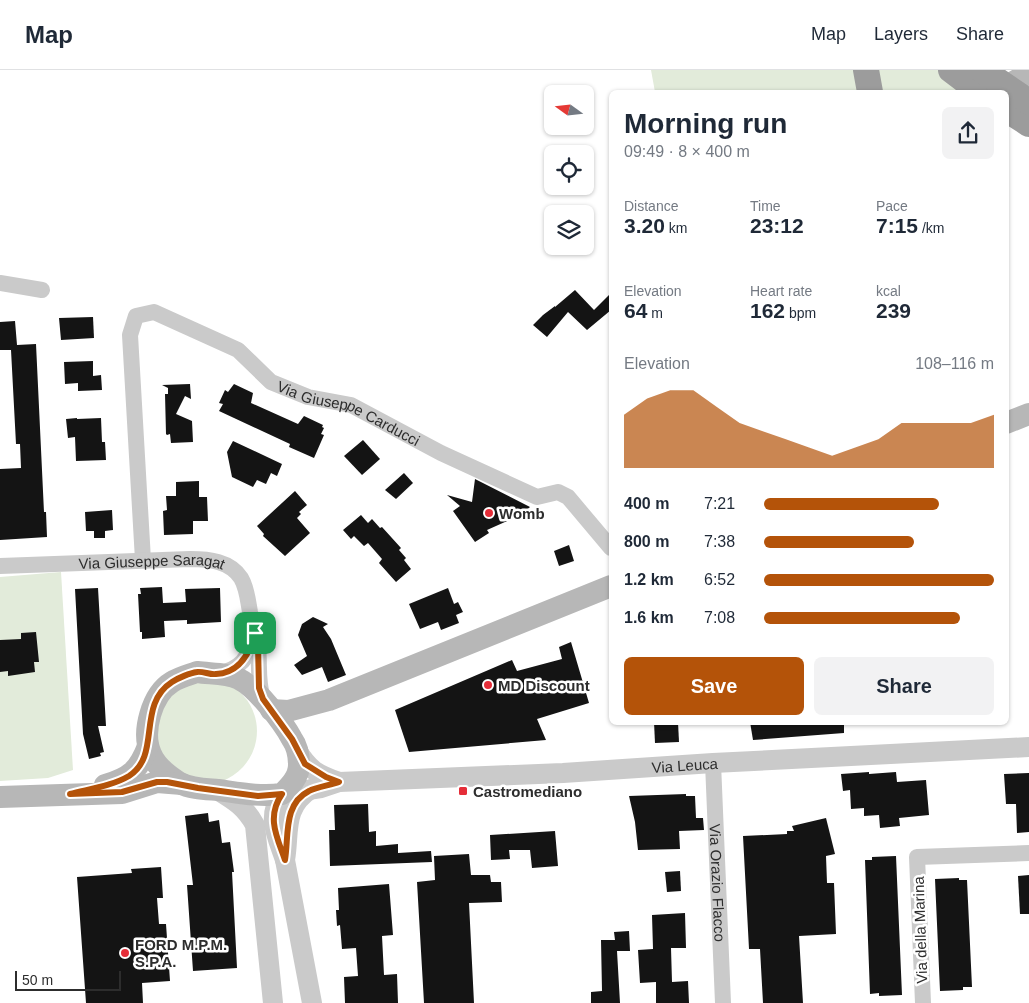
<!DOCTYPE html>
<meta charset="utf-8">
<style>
:root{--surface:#fff;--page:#f2f2f3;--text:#1f2937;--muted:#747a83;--line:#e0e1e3;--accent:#b45309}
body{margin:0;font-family:Helvetica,sans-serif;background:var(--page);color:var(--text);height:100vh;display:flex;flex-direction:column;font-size:19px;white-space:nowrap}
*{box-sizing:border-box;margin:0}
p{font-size:16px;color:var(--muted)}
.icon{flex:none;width:28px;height:28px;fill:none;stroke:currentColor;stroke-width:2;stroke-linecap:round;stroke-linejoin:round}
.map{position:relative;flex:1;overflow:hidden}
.side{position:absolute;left:609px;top:20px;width:400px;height:635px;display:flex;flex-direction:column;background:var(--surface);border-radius:8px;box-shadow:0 1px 4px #0004}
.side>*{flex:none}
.needle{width:32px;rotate:285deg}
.tools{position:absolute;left:544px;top:15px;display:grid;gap:10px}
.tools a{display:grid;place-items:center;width:50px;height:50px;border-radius:8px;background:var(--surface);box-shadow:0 1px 4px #0004;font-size:25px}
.scale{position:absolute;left:15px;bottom:12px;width:106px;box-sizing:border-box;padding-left:5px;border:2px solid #2d2d2d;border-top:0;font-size:14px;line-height:18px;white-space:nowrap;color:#2d2d2d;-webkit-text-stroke:4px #fff;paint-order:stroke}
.pin{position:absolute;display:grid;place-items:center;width:42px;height:42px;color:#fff;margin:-21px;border-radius:10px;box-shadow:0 2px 8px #0006}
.round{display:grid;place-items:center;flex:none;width:52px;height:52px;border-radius:8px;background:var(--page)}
.overview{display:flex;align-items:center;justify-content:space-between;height:85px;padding:0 15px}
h1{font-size:28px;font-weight:800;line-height:38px}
.metrics{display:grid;grid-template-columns:repeat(3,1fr);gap:8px;height:85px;padding:5px 15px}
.metrics div{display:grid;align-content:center}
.metrics b{font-size:21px;font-weight:800}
.metrics small{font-size:14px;font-weight:400}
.metrics p{font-size:14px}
.chart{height:140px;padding:10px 15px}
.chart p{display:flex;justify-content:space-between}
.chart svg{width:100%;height:90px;margin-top:5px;fill:var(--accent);opacity:.7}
.action{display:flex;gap:10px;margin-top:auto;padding:10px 15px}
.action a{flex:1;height:58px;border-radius:8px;background:var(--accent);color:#fff;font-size:20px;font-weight:800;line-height:58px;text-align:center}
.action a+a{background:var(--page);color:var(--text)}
ul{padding:0 15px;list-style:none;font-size:16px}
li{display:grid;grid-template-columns:80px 60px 1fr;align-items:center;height:38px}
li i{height:12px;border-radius:6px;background:var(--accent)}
header{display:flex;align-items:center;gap:30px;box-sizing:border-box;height:70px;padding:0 25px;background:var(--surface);border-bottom:1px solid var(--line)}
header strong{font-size:24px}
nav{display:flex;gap:28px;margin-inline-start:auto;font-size:18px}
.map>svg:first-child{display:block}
</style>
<header>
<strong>Map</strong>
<nav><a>Map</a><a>Layers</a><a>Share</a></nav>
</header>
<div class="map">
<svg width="1029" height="933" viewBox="0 0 1029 933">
<rect width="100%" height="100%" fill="#fff"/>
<g fill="#e2ebda">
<path d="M651 0H856L859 22H655Z"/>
<path d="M872 0H940L970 22H876Z"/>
<path d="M61 502 73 700 48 708 0 711V507Z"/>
<path d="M191 611C202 612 216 610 226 613 234 615 242 624 247 630 266 657 257 694 227 709 218 713 203 711 193 712L157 681 155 649 162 632Z"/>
</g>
<g fill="#141414">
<path d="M575 220 594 240 611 223V240L587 260 568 242 547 267 533 255 543 245 555 236V237Z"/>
<path d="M93 247 94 268 61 270 59 248Z"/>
<path d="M15 251 17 275 36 274 44 442H46L47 467 0 470V399L21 398 20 374H16L11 280H0V252Z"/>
<path d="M93 291V306L101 305 102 320 78 321V313L65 314 64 292Z"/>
<path d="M190 314 191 329 185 326 176 344 192 351 193 372 171 373 170 364 167 365 166 364 165 324H168V318L162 315Z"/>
<path d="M234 314 253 323 251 333 298 354 304 346 323 355 322 357 324 358 321 364 324 365 314 388 289 377 290 374 219 341 223 334 219 333 225 320 228 322Z"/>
<path d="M77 348V349L101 348 102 372H105L106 390 76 391 75 367 68 368 66 349Z"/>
<path d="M363 370 380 389 362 405 344 386Z"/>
<path d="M233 371 282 394 277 406 271 403 266 414 257 410 253 417 232 407 227 382Z"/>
<path d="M404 403 413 413 396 429 385 420Z"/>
<path d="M475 409 530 437 521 445 487 460 489 463 475 472 453 441 460 436 447 425 472 432Z"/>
<path d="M199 411V427H207L208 451H193V464L164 465 163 441 167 440 166 426H176V412Z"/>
<path d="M295 421 307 435 299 442 301 444 297 448 310 463 285 486 263 466 264 464 257 456Z"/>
<path d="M112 440 113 460 105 461V468H94V461H86L85 442Z"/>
<path d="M361 445 368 453 372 449 380 458 382 457 401 478 399 480 406 488 404 490 411 499 396 512 379 493 382 489 368 473 364 476 354 466 351 469 343 460Z"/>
<path d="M569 475 574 491 559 496 554 481Z"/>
<path d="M162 517 163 533 186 532 185 519 220 518 221 552 187 554V550L164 551 165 567 142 569V562H140L138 524H141L140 518Z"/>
<path d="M98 518 106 656H98L104 682 100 683 101 686 89 689 83 664 75 519Z"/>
<path d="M448 518 454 534 458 532 463 542 456 545 459 553 441 560 438 552 420 559 409 534Z"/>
<path d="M313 547 328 554 323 557 331 569 346 605 328 612 322 597 302 605 294 595 307 586 298 565 302 554Z"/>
<path d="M36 562 39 592H34L35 602 8 606V601L0 602V570L21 569V563Z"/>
<path d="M571 572 589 633 537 649 546 670 409 682 395 640 512 590 517 601 562 589 559 577Z"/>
<path d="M654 652H678L679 672 655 673Z"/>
<path d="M750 652H844V663L753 670Z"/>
<path d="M869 702V704L896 702 897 712 926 710 929 745 899 748 900 756 880 758 879 745 864 746V738L851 739 850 720 843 721 841 704Z"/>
<path d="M1029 703V762L1017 763 1016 734H1006L1004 704Z"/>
<path d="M686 724V726H695L696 748H703L704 760 679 761 680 779 638 780 635 752 629 726Z"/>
<path d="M368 734 369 762 376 761V776L398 774V783L431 781 432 792 330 796 329 760H335L334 735Z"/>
<path d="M208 743 209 752 219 750 222 773 230 772 234 802H232L233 821 237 898 193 901 187 815H193L185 746Z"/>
<path d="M826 748 835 784 826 786 827 813H834L836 864 799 866 803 933H763L760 879H749L743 766 787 764V761H794L792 756Z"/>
<path d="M555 761 558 796 532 798 530 780H509L510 789 491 790 490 765Z"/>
<path d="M469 784 471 805H490L491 812H501L502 832 469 833 474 933H424L417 812 435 810 434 786Z"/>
<path d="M896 786 902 925 879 926V923L870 924 865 790H872V787Z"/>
<path d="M161 797 163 828H157L159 854H166L170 911 142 913 143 933H86L77 807 132 803 131 799Z"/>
<path d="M680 801 681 821 667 822 665 802Z"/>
<path d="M1029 805V844H1020L1018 806Z"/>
<path d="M959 808V810H967L972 917H963V920L940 921 935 809Z"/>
<path d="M389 814 393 865 382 866 384 905 397 904 398 933H345L344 907 358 906 356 878 342 879 340 855 337 856 336 840H339L338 818Z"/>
<path d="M685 843 686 878H671L672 912 688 911 689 933H656V912L640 913 638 880 653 879 652 845Z"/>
<path d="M629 861 630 881H617L620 933H591V922L602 921 601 870H615L614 862Z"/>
</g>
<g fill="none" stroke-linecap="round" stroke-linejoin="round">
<g stroke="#cacaca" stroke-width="16">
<path d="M0 213 42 220"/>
<path id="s1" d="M143 490 130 265 136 246 154 242 238 280 271 312 308 327 351 335 441 383 537 427 558 422 568 427 611 478"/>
<path id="s2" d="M0 496 190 489C209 489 230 491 241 508 247 518 248 531 250 542 253 553 256 564 258 576 260 594 257 611 263 629"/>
<path d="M217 604C241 599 249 588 254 565"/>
<path id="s3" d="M713 693 723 933"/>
<path d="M923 933 917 787 1029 783"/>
</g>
<g stroke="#cacaca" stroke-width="20">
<path d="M297 680C309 700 317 704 339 712"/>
<path d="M311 719C282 738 290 762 285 790L312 933"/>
<path d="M217 720C235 731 245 737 255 755L273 933"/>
<path id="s4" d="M285 790C277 766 266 747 282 724L321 718 339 712 563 703 713 693 1029 677"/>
</g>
<g stroke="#b7b7b7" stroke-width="22">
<path d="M996 22 1029 3"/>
<path d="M1006 353 1029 344"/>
<path d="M197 602C211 604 227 603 239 609 256 617 283 652 292 669 297 676 299 686 299 695 299 707 290 716 282 724 260 727 240 723 218 720 206 719 191 719 180 713 169 706 156 697 151 684 141 662 152 624 172 612 180 607 189 605 197 602Z"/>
<path d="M271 640 288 641 329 630 611 516"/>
<path d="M105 715C130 708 139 700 148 676"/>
<path d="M0 727 122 723 157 712 182 714"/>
</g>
<g stroke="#9c9c9c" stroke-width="26">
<path d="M866 0 870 22"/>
<path d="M951 0 980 22"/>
<path d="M1006 39 1029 54"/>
</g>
<path stroke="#9c9c9c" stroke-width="26" d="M982 0 1029 32"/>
</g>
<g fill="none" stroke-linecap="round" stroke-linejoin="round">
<defs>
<path id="route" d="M255 563 258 576 259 618 263 629 292 669 305 694 326 707 339 712C331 715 316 717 309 721 283 734 289 766 285 790 277 767 266 747 282 724L258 726 198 718 167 712H157L122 722 70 724C89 719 112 716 129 706 162 685 136 635 172 612 178 608 190 603 197 602 203 601 210 605 216 604 240 603 250 583 255 563Z"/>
</defs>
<use href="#route" stroke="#fff" stroke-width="10"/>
<use href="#route" stroke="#b45309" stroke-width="6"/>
</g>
<g fill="#e52d38" stroke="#fff" stroke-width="2">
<circle cx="489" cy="443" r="5"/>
<circle cx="488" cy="615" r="5"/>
<rect x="458" y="716" width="10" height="10" rx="2.5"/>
<circle cx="125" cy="883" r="5"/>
</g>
<g text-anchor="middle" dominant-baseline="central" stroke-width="5" stroke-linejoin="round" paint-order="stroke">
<g font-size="15" fill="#2d2d2d" stroke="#fff">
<text stroke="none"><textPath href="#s1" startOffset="486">Via Giuseppe Carducci</textPath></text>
<text stroke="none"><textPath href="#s2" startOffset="152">Via Giuseppe Saragat</textPath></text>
<text stroke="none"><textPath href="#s4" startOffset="474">Via Leuca</textPath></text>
<text stroke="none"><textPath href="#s3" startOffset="120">Via Orazio Flacco</textPath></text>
<text transform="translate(920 860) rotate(-92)">Via della Marina</text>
</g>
<g font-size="15" font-weight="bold" fill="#2d2d2d" stroke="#fff" text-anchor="start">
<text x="499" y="443">Womb</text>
<text x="498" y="615">MD Discount</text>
<text x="473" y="721">Castromediano</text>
<text x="135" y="874">FORD M.P.M.<tspan x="135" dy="17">S.P.A.</tspan></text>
</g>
</g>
</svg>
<div class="tools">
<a><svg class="needle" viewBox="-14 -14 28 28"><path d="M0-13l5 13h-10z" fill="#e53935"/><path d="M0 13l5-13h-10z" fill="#747a83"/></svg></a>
<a><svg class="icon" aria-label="locate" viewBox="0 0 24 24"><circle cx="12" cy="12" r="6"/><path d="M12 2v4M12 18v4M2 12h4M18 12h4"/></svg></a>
<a><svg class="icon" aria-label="layers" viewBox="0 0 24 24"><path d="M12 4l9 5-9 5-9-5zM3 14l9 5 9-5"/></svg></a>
</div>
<div class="scale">50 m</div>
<div class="pin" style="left:255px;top:563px;background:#1e9e55"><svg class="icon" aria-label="arrive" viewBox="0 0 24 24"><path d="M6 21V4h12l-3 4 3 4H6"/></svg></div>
<section class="side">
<div class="overview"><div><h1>Morning run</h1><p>09:49 · 8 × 400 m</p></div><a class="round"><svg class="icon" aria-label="share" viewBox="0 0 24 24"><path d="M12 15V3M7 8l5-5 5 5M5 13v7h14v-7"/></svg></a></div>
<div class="metrics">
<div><p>Distance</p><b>3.20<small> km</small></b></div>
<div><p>Time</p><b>23:12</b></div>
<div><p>Pace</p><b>7:15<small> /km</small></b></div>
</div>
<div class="metrics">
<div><p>Elevation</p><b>64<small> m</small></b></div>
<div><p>Heart rate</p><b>162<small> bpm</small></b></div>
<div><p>kcal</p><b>239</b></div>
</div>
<div class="chart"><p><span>Elevation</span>108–116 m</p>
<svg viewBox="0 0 160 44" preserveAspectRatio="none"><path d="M0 44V18L10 10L20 6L30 6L40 14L50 22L60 26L70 30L80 34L90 38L100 34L110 30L120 22L130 22L140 22L150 22L160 18V44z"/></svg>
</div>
<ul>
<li><b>400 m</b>7:21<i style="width:76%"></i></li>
<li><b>800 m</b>7:38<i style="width:65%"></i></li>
<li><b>1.2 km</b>6:52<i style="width:100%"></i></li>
<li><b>1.6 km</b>7:08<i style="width:85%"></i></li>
</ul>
<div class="action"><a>Save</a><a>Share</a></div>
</section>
</div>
